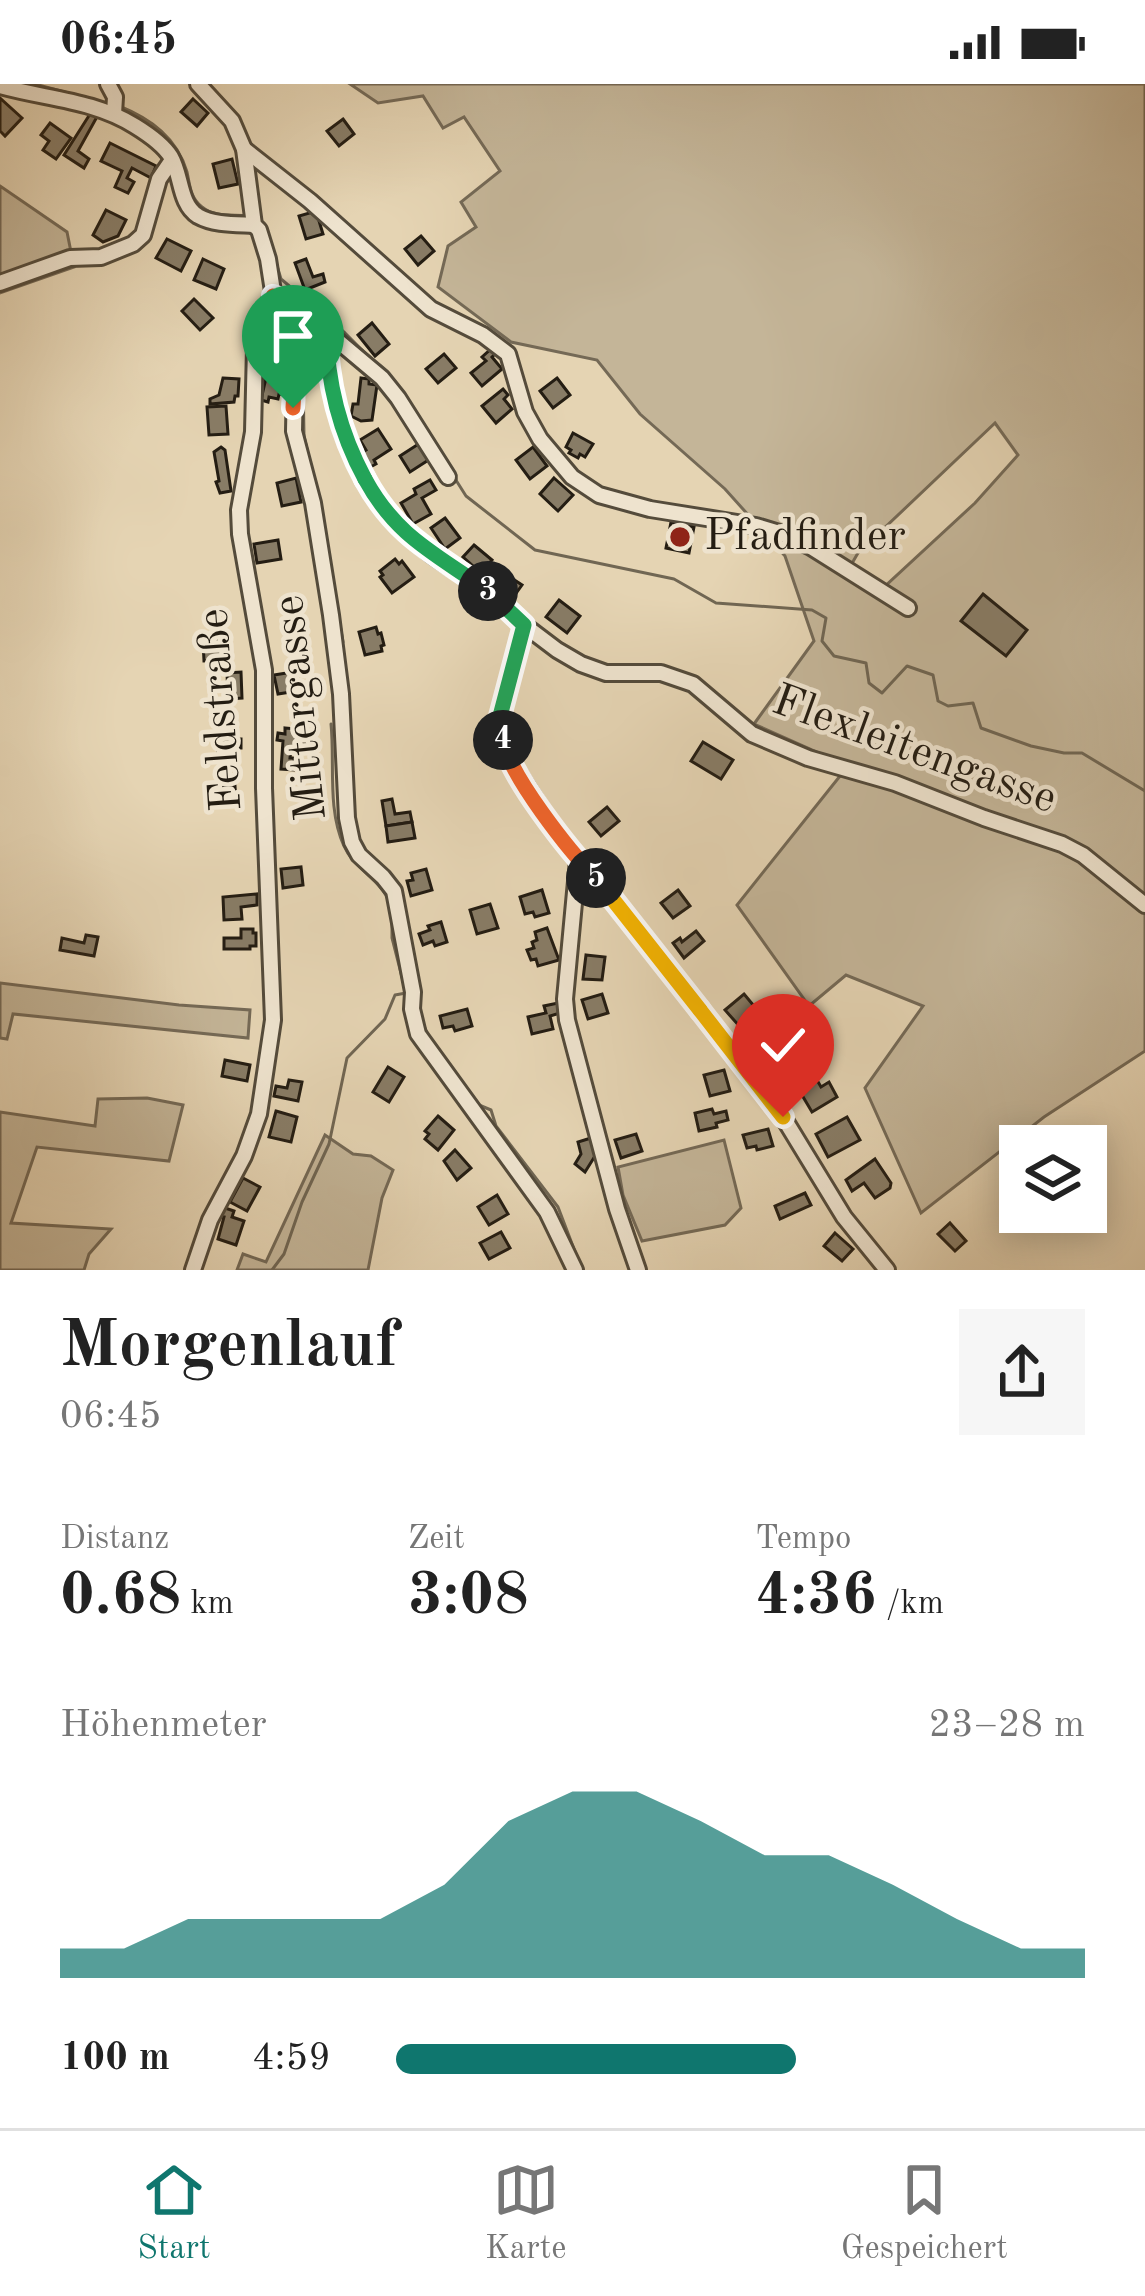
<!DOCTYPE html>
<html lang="de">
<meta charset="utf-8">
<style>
:root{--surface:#fff;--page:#f6f6f6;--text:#222;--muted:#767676;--line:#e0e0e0;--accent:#0f766e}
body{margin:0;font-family:"Old Standard TT",serif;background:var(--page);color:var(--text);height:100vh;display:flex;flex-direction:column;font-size:45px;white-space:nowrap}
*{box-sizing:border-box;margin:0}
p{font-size:39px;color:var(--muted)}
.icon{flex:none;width:66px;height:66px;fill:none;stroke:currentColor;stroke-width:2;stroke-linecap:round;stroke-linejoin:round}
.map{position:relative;height:1186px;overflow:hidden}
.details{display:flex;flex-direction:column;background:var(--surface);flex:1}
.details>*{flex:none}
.tools{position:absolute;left:999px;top:1041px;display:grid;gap:24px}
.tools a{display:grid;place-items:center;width:108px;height:108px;border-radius:0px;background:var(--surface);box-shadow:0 6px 30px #0003;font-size:60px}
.pin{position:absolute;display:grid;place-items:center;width:102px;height:102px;color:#fff;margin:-123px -51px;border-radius:50% 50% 50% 0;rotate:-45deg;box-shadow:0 0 12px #0007}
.pin .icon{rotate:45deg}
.km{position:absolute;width:60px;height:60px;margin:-30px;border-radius:50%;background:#222;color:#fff;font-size:33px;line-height:60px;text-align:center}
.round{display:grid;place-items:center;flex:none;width:126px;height:126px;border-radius:0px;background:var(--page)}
.overview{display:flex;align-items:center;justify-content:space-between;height:204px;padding:0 60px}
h1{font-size:66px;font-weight:700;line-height:90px}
.stats{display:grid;grid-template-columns:repeat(3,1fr);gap:18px;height:204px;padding:12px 60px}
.stats div{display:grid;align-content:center}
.stats b{font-size:60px;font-weight:700}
.stats small{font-size:33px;font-weight:400}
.stats p{font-size:33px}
.chart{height:336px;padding:24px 60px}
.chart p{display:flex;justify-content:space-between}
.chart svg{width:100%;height:216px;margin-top:12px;fill:var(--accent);opacity:.7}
ul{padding:0 60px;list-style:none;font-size:39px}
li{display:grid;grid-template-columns:192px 144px 1fr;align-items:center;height:90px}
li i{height:30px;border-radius:15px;background:var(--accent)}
.status{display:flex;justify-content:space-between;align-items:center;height:84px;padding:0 60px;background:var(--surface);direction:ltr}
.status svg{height:33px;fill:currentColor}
.tab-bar{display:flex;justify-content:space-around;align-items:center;height:168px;border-top:3px solid var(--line);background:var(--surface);font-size:33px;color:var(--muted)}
.tab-bar a{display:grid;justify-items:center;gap:6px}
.tab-bar .on{color:var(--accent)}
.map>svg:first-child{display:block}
</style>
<div class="status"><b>06:45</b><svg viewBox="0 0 49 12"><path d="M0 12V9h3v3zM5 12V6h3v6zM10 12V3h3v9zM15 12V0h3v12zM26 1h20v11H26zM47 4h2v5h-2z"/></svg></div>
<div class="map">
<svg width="1145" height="1186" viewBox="0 0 1145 1186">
<rect width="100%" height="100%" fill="#e5d4b3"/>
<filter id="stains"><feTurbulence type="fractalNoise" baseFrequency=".00167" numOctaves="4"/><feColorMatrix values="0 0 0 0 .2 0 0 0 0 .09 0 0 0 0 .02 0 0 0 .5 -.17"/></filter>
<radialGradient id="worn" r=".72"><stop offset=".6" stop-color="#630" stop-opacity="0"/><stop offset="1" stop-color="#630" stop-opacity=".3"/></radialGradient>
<g fill="#c4b598" stroke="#746956" stroke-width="3" fill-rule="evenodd">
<path d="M350 0H1145V967L1044 1033 921 1129 865 1004 923 922 846 891 809 922 737 821 848 682 754 640 814 557 785 472 725 405 640 330 597 276 511 258 438 203 448 162 476 143 461 118 500 87 464 33 443 44 423 12 378 19ZM995 339 1018 371 975 419 884 503 851 481 858 469Z"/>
<path d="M0 102 67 148 74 183 0 209Z"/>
<path d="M0 899 179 921 250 926 248 954 13 930 7 955 0 954Z"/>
<path d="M147 1014 183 1021 169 1077 37 1063 11 1139 111 1145 89 1170 84 1186H0V1028L95 1042 98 1015Z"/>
<path d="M325 1051 353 1070 371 1072 393 1086 382 1114 368 1186H237L243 1170 266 1178Z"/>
<path d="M724 1056 741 1124 725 1141 642 1157 623 1111 618 1083Z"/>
</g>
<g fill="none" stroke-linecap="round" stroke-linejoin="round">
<g stroke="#706653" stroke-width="3">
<path d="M35 0 109 20"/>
<path d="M119 22C151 35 177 54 187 88 190 101 190 114 202 123 215 134 233 130 249 132"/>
<path d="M266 145 281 195 345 249 382 286"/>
<path d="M285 237 303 290 304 352 313 391"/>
<path d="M389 292 401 305 434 358"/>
<path d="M454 393 466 412 535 466 674 495 716 519 812 526 826 534 822 557 834 572 866 579 869 599 882 609 907 582 933 591 938 617 948 622 973 619 981 644 1031 662 1064 669H1082L1145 707"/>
<path d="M323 441 343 558"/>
<path d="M331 640C335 679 327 725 344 762 354 786 382 795 390 820"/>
<path d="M421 936 430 955"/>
<path d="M469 1007 479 1021 491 1026 496 1042 558 1123 582 1186"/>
<path d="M272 1186 284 1170 302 1118 329 1060 347 974 385 935 395 911 406 909 392 854V830"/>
</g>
</g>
<g fill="#887c66" stroke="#241d13" stroke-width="3">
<path d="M0 14 22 34 5 52 0 47Z"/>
<path d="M193 15 208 29 197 42 181 28Z"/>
<path d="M90 30 98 31 78 67 89 75 84 84 64 71Z"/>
<path d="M343 35 354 50 339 62 327 47Z"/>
<path d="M50 39 71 54 56 75 43 66 49 57 41 51Z"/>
<path d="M110 59 156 82 151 94 132 84 127 94 134 98 128 109 115 103 122 87 101 77Z"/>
<path d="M232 75 238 100 219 104 213 80Z"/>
<path d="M106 126 126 136 118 152 103 158 93 151Z"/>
<path d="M316 127 323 150 306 155 299 132Z"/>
<path d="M421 152 434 167 418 181 405 165Z"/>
<path d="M167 155 191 167 181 187 156 174Z"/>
<path d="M203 175 224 185 216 205 194 196Z"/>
<path d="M306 175 313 193 323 190 325 198 305 206 295 179Z"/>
<path d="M194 215 213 234 200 246 182 227Z"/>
<path d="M303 234 306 244 312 242 320 267 299 273 293 253 297 252 292 237Z"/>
<path d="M372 239 389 260 375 272 358 251Z"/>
<path d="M491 265 495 270 492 273 502 285 482 302 471 289 486 277 482 273Z"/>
<path d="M444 270 456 284 438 299 426 285Z"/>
<path d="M223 294 239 295 238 312H235L234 318 210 320V315L219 311Z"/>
<path d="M266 294 290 299 287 311 279 310 278 315 269 313 268 318 261 316Z"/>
<path d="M361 294 369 295V300L377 301 372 336 361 337 351 332 353 320H358Z"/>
<path d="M557 294 570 311 553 324 540 307Z"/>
<path d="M503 305 508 311 504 315 512 325 496 339 482 322Z"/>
<path d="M226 322 228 350 209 351 207 323Z"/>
<path d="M378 345 391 365 374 376 376 380 365 386 358 371 366 366 360 356Z"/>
<path d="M573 349 593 360 585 373 580 370 578 374 569 369 571 366 566 363Z"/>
<path d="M420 359 430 375 410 388 400 372Z"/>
<path d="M221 363 225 366 231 407 220 409 216 398 219 397 214 368Z"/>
<path d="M533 363 547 382 530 395 516 376Z"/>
<path d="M296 394 301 418 282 422 277 399Z"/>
<path d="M554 394 573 411 558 427 540 410Z"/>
<path d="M430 396 436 406 422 414 431 430 413 440 401 419 416 410 414 405Z"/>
<path d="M445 434 460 454 445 465 431 444Z"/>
<path d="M671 438 694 443 689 469 666 464Z"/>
<path d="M278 456 281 475 257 479 254 460Z"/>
<path d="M474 461 492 476 481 489 463 473Z"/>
<path d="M395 475 399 480 402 477 414 493 392 509 380 493 383 491 380 487Z"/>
<path d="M502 488 522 501 512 515 493 502Z"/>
<path d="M983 510 1027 546 1006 572 961 537Z"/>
<path d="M559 516 580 532 567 549 546 533Z"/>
<path d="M376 543 378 550 381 549 384 561 381 562 382 567 365 571 359 548Z"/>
<path d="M224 556 225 576 204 577 203 557Z"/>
<path d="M241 588 242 614 228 615 227 589Z"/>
<path d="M293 588 297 607 278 610 274 591Z"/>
<path d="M285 644 309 646 308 665 291 663 290 674H294V686L281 685 283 657 277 656 278 649 285 650Z"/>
<path d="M217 648H234V655H241V664H235V672H218Z"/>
<path d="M703 658 733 676 721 695 691 677Z"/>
<path d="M217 702H235L236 721 218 722Z"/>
<path d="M392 715 395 730 410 728 412 738 386 742 382 717Z"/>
<path d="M607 723 619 737 601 752 589 738Z"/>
<path d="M412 738 415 754 388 758 386 742Z"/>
<path d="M301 783 303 801 283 804 281 785Z"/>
<path d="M426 785 432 806 411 812 407 797 413 796 411 789Z"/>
<path d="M542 806 549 829 535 833 533 828 525 830 520 813Z"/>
<path d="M678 806 690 822 673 834 661 819Z"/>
<path d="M257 810V821L241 823 242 835 224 836 223 813Z"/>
<path d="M490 820 498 844 477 850 470 826Z"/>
<path d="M441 838 447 858 435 862 433 857 423 861 419 850 430 846 428 842Z"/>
<path d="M547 844 559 876 538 882 536 875 531 876 527 866 534 864 532 858 537 856 535 848Z"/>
<path d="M241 845H253V849H256V862H250V865H224V854H241Z"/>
<path d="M696 847 704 857 684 874 673 859 680 854 682 858Z"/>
<path d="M86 851 98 853 94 872 60 866 62 854 84 859Z"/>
<path d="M586 871 605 873 602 896 583 895Z"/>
<path d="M602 910 608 929 588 935 582 916Z"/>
<path d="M744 910 759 928 741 944 725 926Z"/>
<path d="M558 919 560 929 550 932 553 945 532 950 528 933 546 929 544 922Z"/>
<path d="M467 925 472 942 455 947 453 942 443 944 440 932Z"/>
<path d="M786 959 797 975 778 989 767 973Z"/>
<path d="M225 976 250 981 247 997 222 992Z"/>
<path d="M388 983 404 993 389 1018 373 1008Z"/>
<path d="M724 986 730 1007 710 1012 704 991Z"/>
<path d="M289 996 302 998 298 1017 274 1012 276 1002 287 1004Z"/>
<path d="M817 996 821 1003 829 998 837 1013 812 1028 799 1006Z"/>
<path d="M712 1025 714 1030 726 1027 728 1036 716 1039 717 1043 699 1047 695 1029Z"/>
<path d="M276 1027 297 1033 291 1058 269 1053Z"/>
<path d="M438 1032 454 1046 438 1066 425 1055 429 1050 425 1047Z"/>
<path d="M847 1033 860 1056 828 1073 816 1050Z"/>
<path d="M768 1045 773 1062 757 1066 756 1062 747 1064 743 1051Z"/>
<path d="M636 1050 642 1067 621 1074 615 1056Z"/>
<path d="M591 1054 595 1072 585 1088 575 1080 581 1070 578 1058Z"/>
<path d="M455 1066 471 1084 457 1096 444 1077Z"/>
<path d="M875 1075 891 1099 890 1104 875 1114 864 1099 852 1107 846 1096Z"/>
<path d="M243 1094 260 1103 247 1127 230 1118Z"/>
<path d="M805 1109 811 1121 780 1135 775 1122Z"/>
<path d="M497 1111 508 1130 489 1141 478 1123Z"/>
<path d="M222 1123 234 1127 232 1133 244 1137 236 1161 218 1155 224 1133 219 1132Z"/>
<path d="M950 1139 966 1157 955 1167 938 1150Z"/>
<path d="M501 1148 510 1164 489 1175 480 1159Z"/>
<path d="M835 1149 853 1165 842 1177 824 1162Z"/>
</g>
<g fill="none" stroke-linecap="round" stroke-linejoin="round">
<defs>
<g id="minor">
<path d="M108 0 115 13 114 30"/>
<path d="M198 0 232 37 244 65 254 141 259 146 268 175 280 253 291 279 295 299 294 347 313 419 331 531 341 610 347 734 352 758 359 771 383 793 394 807 413 908 412 925 418 950 547 1128 575 1186"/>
<path d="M0 2C46 15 94 16 135 42 148 50 163 60 171 73 182 92 179 120 198 132 214 141 236 140 254 141"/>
<path d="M244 65 310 117 431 225 483 251 508 270 525 328 540 355 572 393 599 411 650 425 756 442 786 451 811 463 908 524"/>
<path d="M0 199 70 174 101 173 133 160 143 151 159 95 172 76"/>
<path d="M273 212 294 220 382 294 398 314 448 393"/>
<path d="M325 244C328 331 358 412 427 467 444 481 464 490 482 503 497 513 510 528 524 541L499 636 505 669 547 734 578 776 596 793 783 1033 844 1133 887 1186"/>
<path d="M524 541 557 566 581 580 606 589H661L693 600 752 650 808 674 895 699 984 734 1062 760 1083 771 1145 821"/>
<path d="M578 776 565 915 567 936 617 1125 638 1186"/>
<path d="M193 1186 210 1136 244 1072 259 1030 273 936 264 704V586L240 450 239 426 253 348 255 263 261 231 273 212"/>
</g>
</defs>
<use href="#minor" stroke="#544b3b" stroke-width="20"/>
<use href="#minor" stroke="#eee3ce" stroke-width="14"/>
</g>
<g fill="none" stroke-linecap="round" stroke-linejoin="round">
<defs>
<path id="split-1" d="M293 324C297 281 278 253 273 212L294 220 318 238"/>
<path id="split-2" d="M318 238 326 244C327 299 339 347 365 395"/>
<path id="split-3" d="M365 395C397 454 437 470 488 507"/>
<path id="split-4" d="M488 507 524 541 499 636 503 656"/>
<path id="split-5" d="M503 656C509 691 570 768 596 794"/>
<path id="split-6" d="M596 794 700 926"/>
<path id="split-7" d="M700 926 783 1033"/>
</defs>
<use href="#split-1" stroke="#fff" stroke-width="24"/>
<use href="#split-2" stroke="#fff" stroke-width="24"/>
<use href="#split-3" stroke="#fff" stroke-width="24"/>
<use href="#split-4" stroke="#fff" stroke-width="24"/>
<use href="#split-5" stroke="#fff" stroke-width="24"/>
<use href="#split-6" stroke="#fff" stroke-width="24"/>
<use href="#split-7" stroke="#fff" stroke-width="24"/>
<use href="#split-1" stroke="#f0652b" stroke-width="15"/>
<use href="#split-2" stroke="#22a559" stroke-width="15"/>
<use href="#split-3" stroke="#22a559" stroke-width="15"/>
<use href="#split-4" stroke="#22a559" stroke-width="15"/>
<use href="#split-5" stroke="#f0652b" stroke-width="15"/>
<use href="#split-6" stroke="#f5b400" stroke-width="15"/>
<use href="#split-7" stroke="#f5b400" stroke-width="15"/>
</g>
<circle fill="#8f2418" stroke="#eee3ce" stroke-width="4.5" cx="680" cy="453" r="12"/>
<g text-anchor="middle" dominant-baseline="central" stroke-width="9" stroke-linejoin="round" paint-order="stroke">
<g font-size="45" fill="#241d13" stroke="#eee3ce" text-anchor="start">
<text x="704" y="453">Pfadfinder</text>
</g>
<g font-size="45" fill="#241d13" stroke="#eee3ce">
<text transform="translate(302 624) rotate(-96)">Mittergasse</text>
<text transform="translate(222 626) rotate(-94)">Feldstraße</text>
<text transform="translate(914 667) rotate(20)">Flexleitengasse</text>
</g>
</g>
<rect width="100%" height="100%" filter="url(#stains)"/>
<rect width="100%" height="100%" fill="url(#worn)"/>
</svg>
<div class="tools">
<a><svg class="icon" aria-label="layers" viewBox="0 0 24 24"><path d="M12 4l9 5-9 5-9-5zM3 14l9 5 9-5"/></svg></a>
</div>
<div class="pin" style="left:293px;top:324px;background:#1e9e55"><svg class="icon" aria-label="arrive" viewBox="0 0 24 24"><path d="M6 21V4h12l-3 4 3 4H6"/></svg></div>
<div class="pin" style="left:783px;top:1033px;background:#d93025"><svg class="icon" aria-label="check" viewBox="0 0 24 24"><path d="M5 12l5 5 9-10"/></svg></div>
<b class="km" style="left:488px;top:507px">3</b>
<b class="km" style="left:503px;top:656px">4</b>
<b class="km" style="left:596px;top:794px">5</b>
</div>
<section class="details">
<div class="overview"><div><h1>Morgenlauf</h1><p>06:45</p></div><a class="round"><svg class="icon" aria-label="share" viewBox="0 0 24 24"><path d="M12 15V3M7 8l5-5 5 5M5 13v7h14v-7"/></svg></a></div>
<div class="stats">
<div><p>Distanz</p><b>0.68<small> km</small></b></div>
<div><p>Zeit</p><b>3:08</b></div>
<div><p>Tempo</p><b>4:36<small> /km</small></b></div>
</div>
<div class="chart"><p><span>Höhenmeter</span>23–28 m</p>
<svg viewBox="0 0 160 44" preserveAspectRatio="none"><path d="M0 44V38L10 38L20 32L30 32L40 32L50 32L60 25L70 12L80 6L90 6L100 12L110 19L120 19L130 25L140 32L150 38L160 38V44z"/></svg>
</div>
<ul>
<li><b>100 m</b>4:59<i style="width:58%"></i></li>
</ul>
</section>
<nav class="tab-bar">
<a class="on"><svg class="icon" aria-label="home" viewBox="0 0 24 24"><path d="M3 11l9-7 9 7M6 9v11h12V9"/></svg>Start</a>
<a><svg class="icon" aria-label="map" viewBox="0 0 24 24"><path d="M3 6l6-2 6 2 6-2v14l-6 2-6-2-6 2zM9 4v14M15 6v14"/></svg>Karte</a>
<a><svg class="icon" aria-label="saved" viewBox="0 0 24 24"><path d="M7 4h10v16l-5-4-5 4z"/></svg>Gespeichert</a>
</nav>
